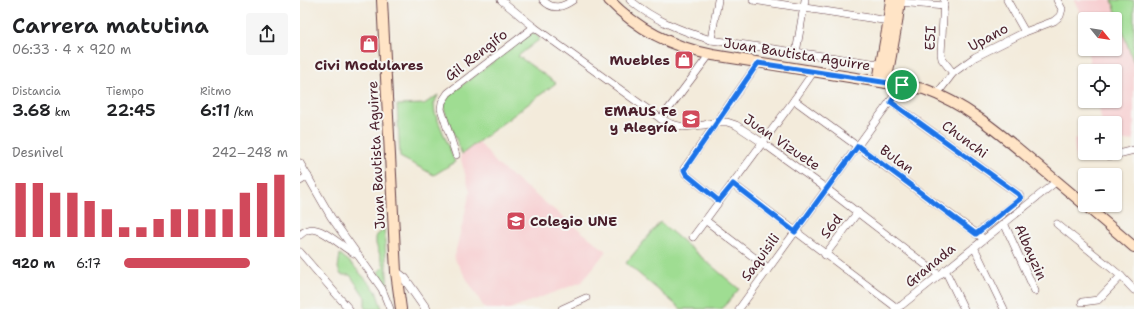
<!DOCTYPE html>
<html lang="es">
<meta charset="utf-8">
<style>
:root{--surface:#fff;--page:#f6f6f6;--text:#202124;--muted:#757577;--accent:#d1495b}
body{margin:0;font-family:"Shantell Sans",sans-serif;background:var(--page);color:var(--text);height:100vh;display:flex;flex-direction:column;font-size:15px;white-space:nowrap}
*{box-sizing:border-box;margin:0}
p{font-size:13px;color:var(--muted)}
.icon{flex:none;width:22px;height:22px;fill:none;stroke:currentColor;stroke-width:2;stroke-linecap:round;stroke-linejoin:round}
.map{position:relative;flex:1;overflow:hidden}
.drawer{display:flex;flex-direction:column;background:var(--surface);width:300px}
.drawer>*{flex:none}
.needle{width:26px;rotate:120deg}
.fabs{position:absolute;left:778px;top:12px;display:grid;gap:8px}
.fabs a{display:grid;place-items:center;width:44px;height:44px;border-radius:4px;background:var(--surface);box-shadow:0 1px 3px #0004;font-size:20px}
.pin{position:absolute;display:grid;place-items:center;width:34px;height:34px;color:#fff;margin:-17px;border:2px solid #fff;border-radius:50%;box-shadow:0 1px 4px #0007}
.round{display:grid;place-items:center;flex:none;width:42px;height:42px;border-radius:4px;background:var(--page)}
.summary{display:flex;align-items:center;justify-content:space-between;height:68px;padding:0 12px}
h1{font-size:22px;font-weight:600;line-height:30px}
.figures{display:grid;grid-template-columns:repeat(3,1fr);gap:6px;height:68px;padding:4px 12px}
.figures div{display:grid;align-content:center}
.figures b{font-size:17px;font-weight:600}
.figures small{font-size:11px;font-weight:400}
.figures p{font-size:11px}
.chart{height:112px;padding:8px 12px}
.chart p{display:flex;justify-content:space-between}
.chart svg{width:100%;height:72px;margin-top:4px;stroke:var(--accent);stroke-width:6}
ul{padding:0 12px;list-style:none;font-size:13px}
li{display:grid;grid-template-columns:64px 48px 1fr;align-items:center;height:30px}
li i{height:10px;border-radius:5px;background:var(--accent)}
main{display:flex;flex:1;min-height:0}
.map>svg:first-child{display:block}
</style>
<main>
<section class="drawer">
<div class="summary"><div><h1>Carrera matutina</h1><p>06:33 · 4 × 920 m</p></div><a class="round"><svg class="icon" aria-label="share" viewBox="0 0 24 24"><path d="M12 15V3M7 8l5-5 5 5M5 13v7h14v-7"/></svg></a></div>
<div class="figures">
<div><p>Distancia</p><b>3.68<small> km</small></b></div>
<div><p>Tiempo</p><b>22:45</b></div>
<div><p>Ritmo</p><b>6:11<small> /km</small></b></div>
</div>
<div class="chart"><p><span>Desnivel</span>242–248 m</p>
<svg viewBox="0 0 160 44" preserveAspectRatio="none"><path d="M5 44V11M15 44V11M25 44V17M35 44V17M45 44V22M55 44V27M65 44V38M75 44V38M85 44V33M95 44V27M105 44V27M115 44V27M125 44V27M135 44V17M145 44V11M155 44V6"/></svg>
</div>
<ul>
<li><b>920 m</b>6:17<i style="width:77%"></i></li>
</ul>
</section>
<div class="map">
<svg width="834" height="309" viewBox="0 0 834 309">
<rect width="100%" height="100%" fill="#f6f6f2"/>
<filter id="ink" filterUnits="userSpaceOnUse"><feTurbulence type="fractalNoise" baseFrequency=".025" numOctaves="2"/><feDisplacementMap in="SourceGraphic" scale="8" xChannelSelector="R" yChannelSelector="G"/><feConvolveMatrix kernelMatrix="1 2 1 2 8 2 1 2 1" color-interpolation-filters="sRGB"/></filter>
<filter id="wash" filterUnits="userSpaceOnUse"><feTurbulence type="fractalNoise" baseFrequency=".012" numOctaves="4" result="noise"/><feDisplacementMap in="SourceGraphic" scale="16" xChannelSelector="R" yChannelSelector="G"/><feGaussianBlur stdDeviation="0.9" result="paint"/><feColorMatrix in="noise" values="0 0 0 0 0 0 0 0 0 0 0 0 0 0 0 0 0 1.4 0 .05"/><feComposite in="paint" operator="in"/></filter>
<g filter="url(#wash)">
<rect width="100%" height="100%" fill="#f3ebdb"/>
<g fill="#f7cfd1">
<path d="M774 0H834V140L815 142V123H802L798 101H815V71H792L787 49H815V19H785V38L780 13Z"/>
<path d="M785 136V153H800L776 161 774 139Z"/>
<path d="M178 141 198 165 306 251 282 282 209 309H185L154 258 170 192 160 156Z"/>
</g>
<g fill="#9fdd92" stroke="#747e5e">
<path d="M812 0H834V64Z"/>
<path d="M233 32 240 39 218 56 256 83 162 154 144 109 145 102 149 95Z"/>
<path d="M138 95 134 104 135 113 155 162 134 175 100 157 97 105 124 104Z"/>
<path d="M360 222 439 289 422 309H381L326 263Z"/>
<path d="M84 226 88 291 78 272 84 266 76 244V236L81 232Z"/>
<path d="M40 254 51 263 76 291 82 309H65V297L50 275H41L38 268Z"/>
</g>
</g>
<g filter="url(#ink)">
<g fill="none" stroke-linecap="round" stroke-linejoin="round">
<defs>
<g id="minor">
<path d="M201 0 234 27 361 119 371 124 383 127 404 125 417 122H427L436 125 463 143 527 189 639 275"/>
<path d="M243 0C253 11 263 7 273 0"/>
<path d="M330 0C353 20 382 31 411 40L585 65"/>
<path d="M453 0 589 21"/>
<path d="M644 0 641 54 642 59 653 73"/>
<path d="M707 0 725 32"/>
<path d="M599 2 644 6"/>
<path d="M411 40 418 0"/>
<path d="M496 53 505 0"/>
<path d="M637 94 653 73 675 57 725 32 754 21 760 16 762 9 757 0"/>
<path d="M494 100 684 239"/>
<path d="M591 102 718 194 721 198 719 201 676 234"/>
<path d="M361 119 410 54"/>
<path d="M156 155 141 109 142 102 148 93 234 27"/>
<path d="M810 156 834 150"/>
<path d="M0 163 31 217 82 289 90 309"/>
<path d="M0 181 8 176"/>
<path d="M433 184 597 308"/>
<path d="M419 201 386 174 384 169 458 63"/>
<path d="M405 220 468 268"/>
<path d="M704 223 735 291"/>
<path d="M757 224 821 276 834 290"/>
<path d="M0 235C2 233 5 231 8 230 22 225 43 249 56 254"/>
<path d="M393 237 494 100 514 71"/>
<path d="M674 247 704 309"/>
<path d="M0 252 49 309"/>
<path d="M525 255 558 212"/>
<path d="M645 270 664 309"/>
<path d="M782 302 798 300 821 276"/>
<path d="M262 309 286 298"/>
<path d="M439 309 602 85"/>
<path d="M595 309 602 305 757 181"/>
</g>
<path id="tertiary" d="M96 272 105 279 126 309"/>
<g id="secondary">
<path d="M82 0 96 272 101 309"/>
<path d="M309 0C338 30 372 47 413 55L624 89C669 105 705 138 741 168 772 194 803 220 834 247"/>
<path d="M578 81 587 31 591 0"/>
<path d="M586 83 597 23 600 0"/>
</g>
</defs>
<use href="#minor" stroke="#633e45" stroke-width="8"/>
<use href="#tertiary" stroke="#633e45" stroke-width="10"/>
<use href="#secondary" stroke="#633e45" stroke-width="12"/>
<use href="#minor" stroke="#fff" stroke-width="7"/>
<use href="#tertiary" stroke="#fff" stroke-width="9"/>
<use href="#secondary" stroke="#ffe4c6" stroke-width="10"/>
</g>
</g>
<g fill="none" stroke-linecap="round" stroke-linejoin="round" filter="url(#ink)">
<defs>
<path id="route" d="M458 63 602 85 591 102 718 194 721 198 676 234 558 146 495 232 433 184 419 201 386 174 384 170Z"/>
</defs>
<use href="#route" stroke="#fff" stroke-width="8"/>
<use href="#route" stroke="#1a73e8" stroke-width="5"/>
</g>
<defs>
<symbol id="shop-square" viewBox="-11 -11 22 22"><rect x="-9" y="-9" width="18" height="18" rx="4" fill="#d1495b" stroke="#f6f6f2"/><path d="M-5-2.5h2.3a2.7 3.5 0 0 1 5.4 0H5L5.5 6h-11ZM-1.5-2.5h3a1.5 2.3 0 0 0-3 0Z" fill="#fff"/></symbol>
<symbol id="school-square" viewBox="-11 -11 22 22"><rect x="-9" y="-9" width="18" height="18" rx="4" fill="#d1495b" stroke="#f6f6f2"/><path d="M0-5L7-2L0 1L-7-2ZM-4 1L0 2.5L4 1V4Q0 6-4 4Z" fill="#fff"/></symbol>
</defs>
<g fill-rule="evenodd">
<use href="#shop-square" x="58" y="33" width="22" height="22"/>
<use href="#shop-square" x="373" y="49" width="22" height="22"/>
<use href="#school-square" x="380" y="108" width="22" height="22"/>
<use href="#school-square" x="205" y="210" width="22" height="22"/>
</g>
<g text-anchor="middle" dominant-baseline="central" stroke-width="4" stroke-linejoin="round" paint-order="stroke">
<g font-size="14" fill="#4a1f2b" stroke="#f6f6f2">
<text transform="translate(688 37) rotate(-28)">Upano</text>
<text transform="translate(630 38) rotate(-88)">E5I</text>
<text transform="translate(497 54) rotate(9)">Juan Bautista Aguirre</text>
<text transform="translate(176 55) rotate(-38)">Gil Rengifo</text>
<text transform="translate(665 139) rotate(36)">Chunchi</text>
<text transform="translate(482 142) rotate(34)">Juan Vizuete</text>
<text transform="translate(76 155) rotate(-93)">Juan Bautista Aguirre</text>
<text transform="translate(597 159) rotate(36)">Bulan</text>
<text transform="translate(531 226) rotate(-52)">S6d</text>
<text transform="translate(731 252) rotate(66)">Albayzin</text>
<text transform="translate(460 257) rotate(-54)">Saquisili</text>
<text transform="translate(630 265) rotate(-39)">Granada</text>
</g>
<g font-size="14" font-weight="bold" fill="#4a1f2b" stroke="#f6f6f2" text-anchor="end">
<text x="370" y="60">Muebles</text>
<text x="69" y="65" text-anchor="middle">Civi Modulares</text>
<text x="377" y="111">EMAUS Fe<tspan x="377" dy="16">y Alegría</tspan></text>
<text x="230" y="221" text-anchor="start">Colegio UNE</text>
</g>
</g>
</svg>
<div class="fabs">
<a><svg class="needle" viewBox="-14 -14 28 28"><path d="M0-13l5 13h-10z" fill="#e53935"/><path d="M0 13l5-13h-10z" fill="#757577"/></svg></a>
<a><svg class="icon" aria-label="locate" viewBox="0 0 24 24"><circle cx="12" cy="12" r="6"/><path d="M12 2v4M12 18v4M2 12h4M18 12h4"/></svg></a>
<a>+</a>
<a>−</a>
</div>
<div class="pin" style="left:602px;top:85px;background:#1e9e55"><svg class="icon" aria-label="arrive" viewBox="0 0 24 24"><path d="M6 21V4h12l-3 4 3 4H6"/></svg></div>
</div>
</main>
